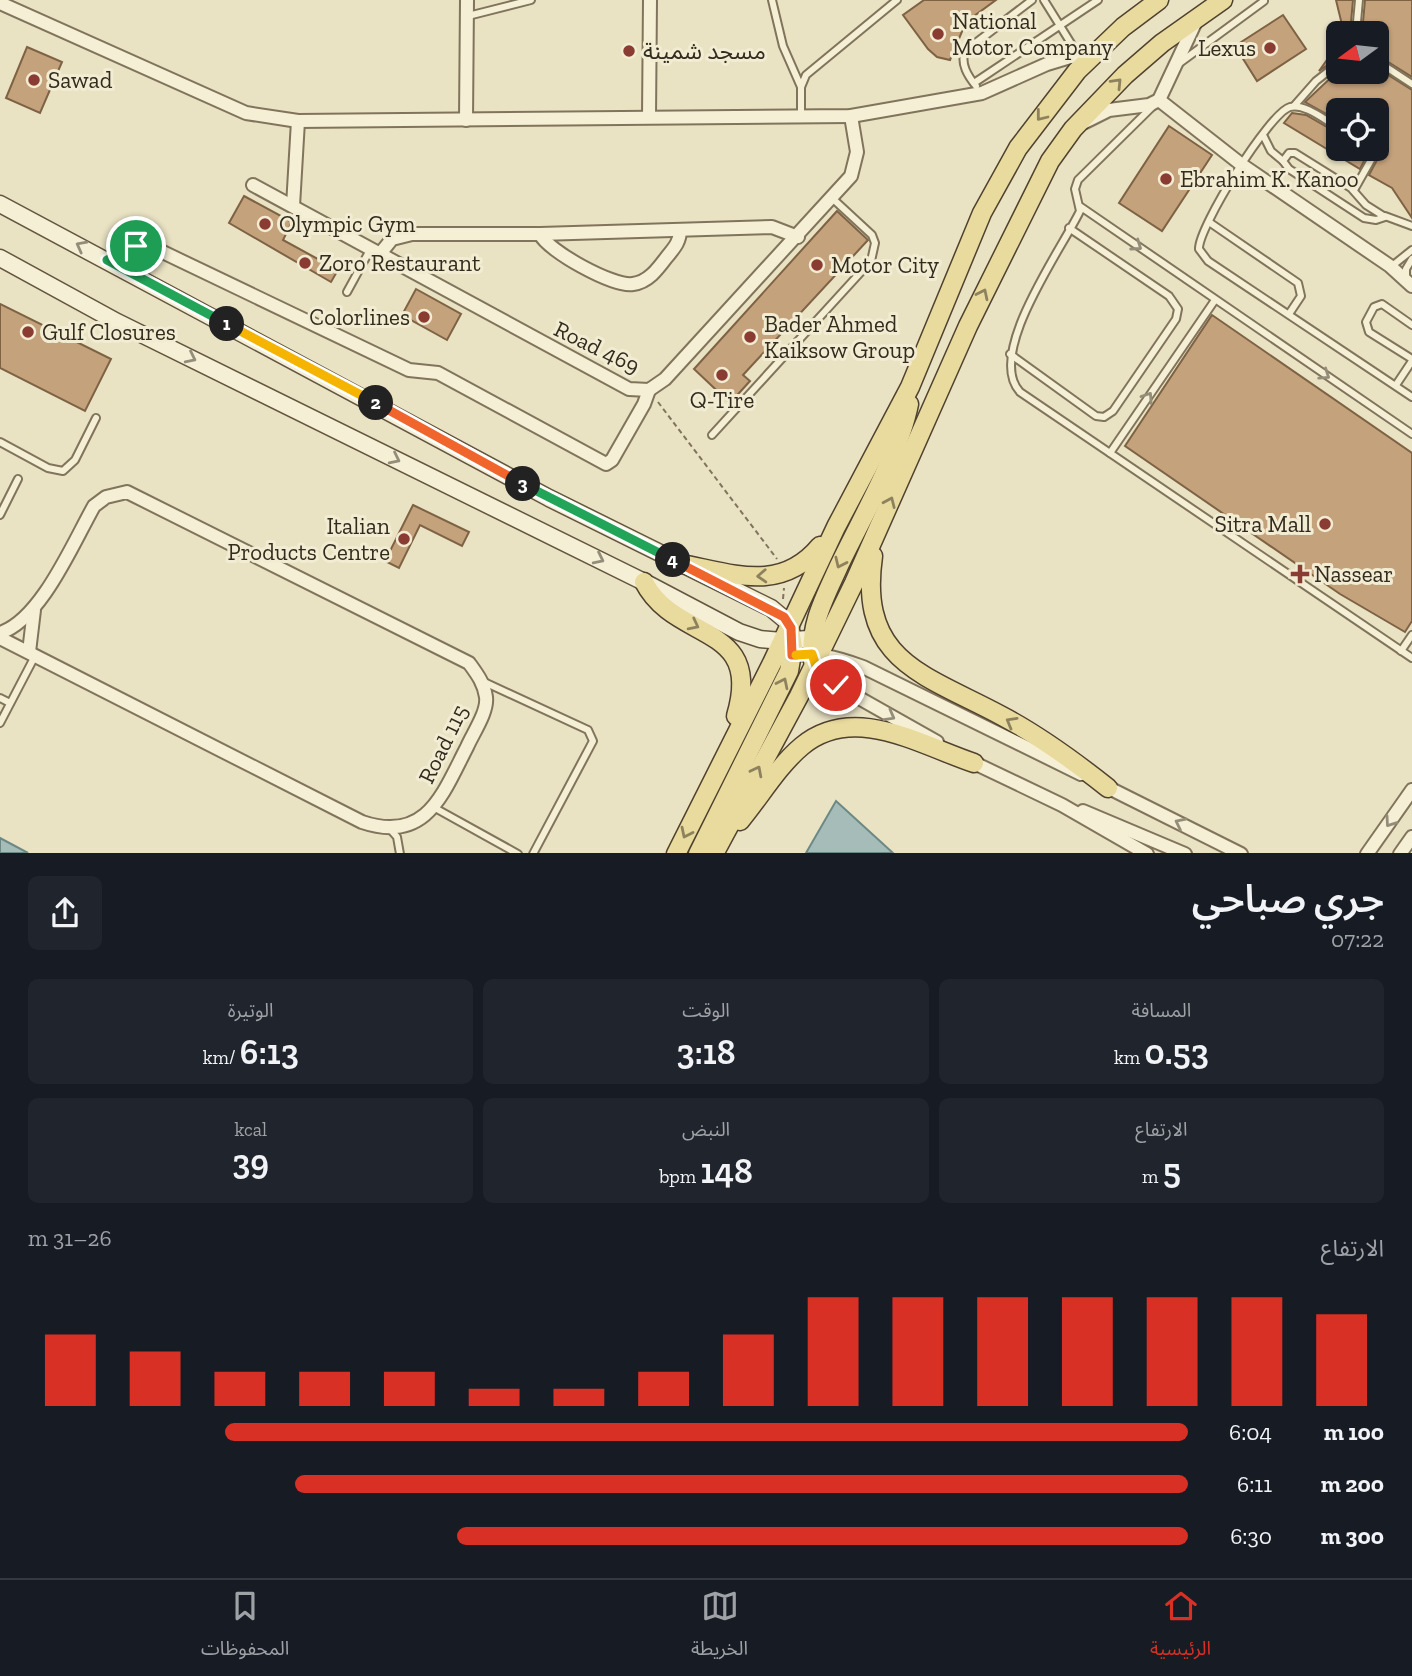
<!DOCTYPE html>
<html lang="ar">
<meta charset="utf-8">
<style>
:root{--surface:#171b24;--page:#20242c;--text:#f1f3f6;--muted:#9ea1a6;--line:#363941;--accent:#d93025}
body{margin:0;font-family:"Zilla Slab","Noto Sans Arabic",serif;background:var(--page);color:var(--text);direction:rtl;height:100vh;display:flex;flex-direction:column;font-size:26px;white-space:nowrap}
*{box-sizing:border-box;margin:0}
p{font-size:23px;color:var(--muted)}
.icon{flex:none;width:38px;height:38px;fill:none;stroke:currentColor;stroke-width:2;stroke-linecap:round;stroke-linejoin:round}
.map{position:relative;height:853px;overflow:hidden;direction:ltr}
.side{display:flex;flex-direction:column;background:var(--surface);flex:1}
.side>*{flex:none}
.needle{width:46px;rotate:255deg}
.controls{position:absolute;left:1326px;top:21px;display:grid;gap:14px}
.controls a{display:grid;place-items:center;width:63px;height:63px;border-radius:10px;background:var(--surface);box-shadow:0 2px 5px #0004;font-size:35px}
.pin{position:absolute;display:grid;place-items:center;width:60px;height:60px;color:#fff;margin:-30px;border:4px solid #fff;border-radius:50%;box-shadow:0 2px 7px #0007}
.km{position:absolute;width:35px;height:35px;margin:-18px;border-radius:50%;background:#222;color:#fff;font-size:19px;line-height:35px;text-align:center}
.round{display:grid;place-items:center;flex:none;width:74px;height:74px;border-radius:10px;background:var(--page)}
.overview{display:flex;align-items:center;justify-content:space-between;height:119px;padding:0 28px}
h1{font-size:38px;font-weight:600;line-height:52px}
.metrics{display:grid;grid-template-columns:repeat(3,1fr);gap:10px;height:119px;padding:7px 28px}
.metrics div{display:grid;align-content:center;border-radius:10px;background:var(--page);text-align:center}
.metrics b{font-size:35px;font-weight:600}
.metrics small{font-size:19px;font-weight:400}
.metrics p{font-size:19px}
.chart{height:196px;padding:14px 28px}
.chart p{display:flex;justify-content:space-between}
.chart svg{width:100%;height:126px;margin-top:7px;stroke:var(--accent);stroke-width:6}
ul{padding:0 28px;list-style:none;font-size:23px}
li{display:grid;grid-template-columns:112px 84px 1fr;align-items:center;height:52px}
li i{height:18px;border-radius:9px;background:var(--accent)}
.tab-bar{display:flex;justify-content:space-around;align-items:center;height:98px;border-top:2px solid var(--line);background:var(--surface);font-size:19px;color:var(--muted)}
.tab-bar a{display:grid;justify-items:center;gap:4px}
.tab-bar .on{color:var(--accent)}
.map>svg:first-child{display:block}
</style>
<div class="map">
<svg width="1412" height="854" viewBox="0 0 1412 854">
<rect width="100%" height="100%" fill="#e9e2c3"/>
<g fill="#a5bcb8" stroke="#6d8985" stroke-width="2">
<path d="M836 801 893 853H806Z"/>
<path d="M0 838 28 853H0Z"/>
</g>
<g fill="#c4a27c" stroke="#7e6244" stroke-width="2">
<path d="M924 0H996L966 22 950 60 937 57 928 49 903 15Z"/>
<path d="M1336 0H1353L1350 33H1344Z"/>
<path d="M1365 0H1412V77L1377 55V33H1362Z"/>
<path d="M1283 15 1306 49 1257 81 1235 46Z"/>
<path d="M1339 43V57L1319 71Z"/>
<path d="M27 47 62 62 40 113 6 98Z"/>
<path d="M1377 68 1412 90V218L1392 188 1369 175 1377 160V110H1339V121L1305 102 1339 70 1377 72Z"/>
<path d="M1292 113 1306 115 1339 134V149H1364L1365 159 1360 169 1284 123Z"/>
<path d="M1169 126 1212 155 1162 231 1119 203Z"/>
<path d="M244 196 292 222 283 240 338 270 331 282 229 223Z"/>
<path d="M837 211 868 240 743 375 750 381 730 403 694 369Z"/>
<path d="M416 289 461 314 447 340 402 315Z"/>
<path d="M0 304 111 359 85 411 0 368Z"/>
<path d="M1212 315 1412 453V621L1405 632 1340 594 1125 446Z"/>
<path d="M413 505 469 532 462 546 420 525 399 568 385 561Z"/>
</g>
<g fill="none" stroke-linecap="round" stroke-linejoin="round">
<defs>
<g id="lane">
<path d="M772 0 783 46 801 87"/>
<path d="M1044 0 1077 53"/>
<path d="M468 16 531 0"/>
<path d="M1356 33 1359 0"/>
<path d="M1377 61 1412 84"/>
<path d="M1181 62 1264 1"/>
<path d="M974 83 1098 0"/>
<path d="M976 86C968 76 960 64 965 51L1032 0"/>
<path d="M1153 106 1078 180 1075 189 1080 211C1062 249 985 354 1020 392L1412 658"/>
<path d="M1294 106 1316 81 1339 63"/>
<path d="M801 116V87L806 75 897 0"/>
<path d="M1339 128C1326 121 1305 103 1290 107 1269 113 1198 228 1199 249L1208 261 1412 397"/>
<path d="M1263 135 1271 151 1283 161"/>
<path d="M1289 153H1295L1351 188 1366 205 1385 217 1376 220 1364 218 1289 169 1283 161Z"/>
<path d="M1354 190 1371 160 1370 149"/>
<path d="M1081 207 1412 434"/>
<path d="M1385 216 1412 226"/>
<path d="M1209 222 1298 283 1301 296 1289 314"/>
<path d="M1392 266 1412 250"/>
<path d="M1406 278V269L1412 259"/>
<path d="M347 292 370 250"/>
<path d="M1412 325 1382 304 1374 307 1366 322 1369 332 1412 359"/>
<path d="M1010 354 1096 416 1104 417 1113 411 1176 319 1178 309 1169 296 1069 228"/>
<path d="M1396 385 1412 361"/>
<path d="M712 435 871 261 875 243 872 235 832 198"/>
<path d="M0 442 48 468 63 471 75 460 96 418"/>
<path d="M1110 453 1215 300"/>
<path d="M0 515 18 479"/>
<path d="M1401 651 1412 635"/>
<path d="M482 681 588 730 593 741 533 854"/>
<path d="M0 698 10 703"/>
<path d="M0 723 35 656"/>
<path d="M435 808 518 854"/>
<path d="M390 829 397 837 400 854"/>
</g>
<g id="street">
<path d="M0 3 246 113 298 121 851 116 982 93 1047 64 1100 48"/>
<path d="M1159 100 1242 165 1390 266 1412 286"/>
<path d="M649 117 650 0"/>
<path d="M466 120 467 0"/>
<path d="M1085 122 1109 110 1149 105 1159 100 1197 19"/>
<path d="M253 185 629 389 649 390 665 379 851 176 857 152 851 116"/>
<path d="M293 206 298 121"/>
<path d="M540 234C548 251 613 287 633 284 648 282 657 270 666 258 673 249 680 243 680 230"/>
<path d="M379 255 392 239 412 234H540L772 227 798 237"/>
<path d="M107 260 136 246 148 245 409 370 438 373 606 464 612 460 644 404 649 390"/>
<path d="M0 633C41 620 73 543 94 506L106 497 127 492 469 663C477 674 484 683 486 697 488 712 473 733 467 747 443 793 427 844 362 822L0 638"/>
<path d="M29 652 34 610"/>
<path d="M786 657C813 650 838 658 863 667L1081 774"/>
<path d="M813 665 836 685 937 742"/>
<path d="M968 760 1062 805 1147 854"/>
<path d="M1103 785 1241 854"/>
<path d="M1083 811 1185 854"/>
<path d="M1367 854 1412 790"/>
<path d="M1400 854 1412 837"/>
</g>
<g id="secondary">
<path d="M0 204 549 498 771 608 789 623"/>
<path d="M0 258 117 322 644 582 739 632 760 639 782 641 808 639 823 633"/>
</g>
<g id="primary">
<path d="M873 556C858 662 924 674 1002 716 1040 736 1074 761 1108 788"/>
<path d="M682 564C734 574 781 593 820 546"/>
<path d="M644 582C675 643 764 622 736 716"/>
<path d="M813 661C809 626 824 599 838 568 860 521 899 455 909 404"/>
<path d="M740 821C760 797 778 766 802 746 854 703 920 745 974 763"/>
<path d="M676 854 772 663 836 527 910 387 982 213 1018 148 1077 71 1123 27 1159 0"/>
<path d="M698 854 789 671 793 647 789 624"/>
<path d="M714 854 799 696 854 583 968 326 1050 161 1073 129 1125 75 1162 43 1223 0"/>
</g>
</defs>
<use href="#lane" stroke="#81745c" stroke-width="10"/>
<use href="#street" stroke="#81745c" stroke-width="16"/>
<use href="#secondary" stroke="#63553f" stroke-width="19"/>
<use href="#primary" stroke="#4f422f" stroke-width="21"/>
<g stroke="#81745c" stroke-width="2" stroke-dasharray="5 3.5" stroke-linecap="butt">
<path d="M658 402 777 559"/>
<path d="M783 599 784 588"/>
</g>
<use href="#lane" stroke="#f5efd5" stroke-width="6"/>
<use href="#street" stroke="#f5efd5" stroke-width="12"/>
<use href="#secondary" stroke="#f5efd5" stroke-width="16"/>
<use href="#primary" stroke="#e9da9e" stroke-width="18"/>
</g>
<defs><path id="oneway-chevron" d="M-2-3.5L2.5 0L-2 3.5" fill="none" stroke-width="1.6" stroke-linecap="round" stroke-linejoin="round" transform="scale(1.75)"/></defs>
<g stroke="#8e825e">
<use href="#oneway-chevron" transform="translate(1117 83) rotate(-46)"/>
<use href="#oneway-chevron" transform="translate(1041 116) rotate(128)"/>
<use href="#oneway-chevron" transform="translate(983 294) rotate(-64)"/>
<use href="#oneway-chevron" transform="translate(890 502) rotate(-66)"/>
<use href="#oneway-chevron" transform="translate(840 563) rotate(115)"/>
<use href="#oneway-chevron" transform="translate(762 576) rotate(177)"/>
<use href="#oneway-chevron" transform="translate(694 625) rotate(27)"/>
<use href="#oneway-chevron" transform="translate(783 683) rotate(-64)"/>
<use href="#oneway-chevron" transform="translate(1011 722) rotate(-150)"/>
<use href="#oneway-chevron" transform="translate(757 771) rotate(-63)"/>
<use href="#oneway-chevron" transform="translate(686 833) rotate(116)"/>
</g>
<g stroke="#948d7a">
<use href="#oneway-chevron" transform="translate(81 246) rotate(-152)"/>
<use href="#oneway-chevron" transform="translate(1137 246) rotate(35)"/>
<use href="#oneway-chevron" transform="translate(191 358) rotate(26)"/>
<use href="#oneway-chevron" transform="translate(1325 375) rotate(34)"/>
<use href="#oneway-chevron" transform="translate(1148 397) rotate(-56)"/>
<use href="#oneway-chevron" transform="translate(395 459) rotate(26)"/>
<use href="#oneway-chevron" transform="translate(599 559) rotate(26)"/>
<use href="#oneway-chevron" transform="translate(890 716) rotate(29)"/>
<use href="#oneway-chevron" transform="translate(1390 822) rotate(125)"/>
<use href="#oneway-chevron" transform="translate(1180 823) rotate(-154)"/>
</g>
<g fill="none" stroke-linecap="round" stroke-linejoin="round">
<defs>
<path id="split-1" d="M136 246 107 260 227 324"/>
<path id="split-2" d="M227 324 376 403"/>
<path id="split-3" d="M376 403 523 484"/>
<path id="split-4" d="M523 484 673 560"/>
<path id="split-5" d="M673 560 784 617 791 628 792 655H796"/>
<path id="split-6" d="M796 655 812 654 818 672 836 685"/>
</defs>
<use href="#split-1" stroke="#fff" stroke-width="14"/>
<use href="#split-2" stroke="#fff" stroke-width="14"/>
<use href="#split-3" stroke="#fff" stroke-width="14"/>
<use href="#split-4" stroke="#fff" stroke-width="14"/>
<use href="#split-5" stroke="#fff" stroke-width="14"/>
<use href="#split-6" stroke="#fff" stroke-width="14"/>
<use href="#split-1" stroke="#22a559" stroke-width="9"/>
<use href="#split-2" stroke="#f5b400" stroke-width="9"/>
<use href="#split-3" stroke="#f0652b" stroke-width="9"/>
<use href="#split-4" stroke="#22a559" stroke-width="9"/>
<use href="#split-5" stroke="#f0652b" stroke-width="9"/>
<use href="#split-6" stroke="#f5b400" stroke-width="9"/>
</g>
<g fill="#8a3b32" stroke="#f1ecd2" stroke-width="2.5">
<circle cx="938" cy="34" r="7"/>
<circle cx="1270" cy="48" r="7"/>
<circle cx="629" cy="51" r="7"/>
<circle cx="34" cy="80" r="7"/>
<circle cx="1166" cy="179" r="7"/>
<circle cx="265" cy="224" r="7"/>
<circle cx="305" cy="263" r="7"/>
<circle cx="817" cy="265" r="7"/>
<circle cx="424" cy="317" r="7"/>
<circle cx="28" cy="332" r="7"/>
<circle cx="750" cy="337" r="7"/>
<circle cx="722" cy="375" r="7"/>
<circle cx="1325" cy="524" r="7"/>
<circle cx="404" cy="539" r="7"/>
<path d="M1296.5 563.5h7v7h7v7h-7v7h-7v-7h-7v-7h7z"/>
</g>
<g text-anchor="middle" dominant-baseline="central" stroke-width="6" stroke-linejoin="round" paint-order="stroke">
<g font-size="23" fill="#332b1e" stroke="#f1ecd2" text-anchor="start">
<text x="952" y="21">National<tspan x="952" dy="26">Motor Company</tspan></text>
<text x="1256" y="48" text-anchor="end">Lexus</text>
<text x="643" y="51">مسجد شمينة</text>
<text x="48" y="80">Sawad</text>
<text x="1180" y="179">Ebrahim K. Kanoo</text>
<text x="279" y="224">Olympic Gym</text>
<text x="319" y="263">Zoro Restaurant</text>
<text x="831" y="265">Motor City</text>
<text x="410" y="317" text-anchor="end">Colorlines</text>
<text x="764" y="324">Bader Ahmed<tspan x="764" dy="26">Kaiksow Group</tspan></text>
<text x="42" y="332">Gulf Closures</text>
<text x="722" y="400" text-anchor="middle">Q-Tire</text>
<text x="1311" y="524" text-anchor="end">Sitra Mall</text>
<text x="390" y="526" text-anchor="end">Italian<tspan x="390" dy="26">Products Centre</tspan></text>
<text x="1314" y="574">Nassear</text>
</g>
<g font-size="23" fill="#332b1e" stroke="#f1ecd2">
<text transform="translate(597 347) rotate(26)">Road 469</text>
<text transform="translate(443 744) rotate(-64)">Road 115</text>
</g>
</g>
</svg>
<div class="controls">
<a><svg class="needle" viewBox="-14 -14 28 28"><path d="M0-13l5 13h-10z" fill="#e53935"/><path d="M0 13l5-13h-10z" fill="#9ea1a6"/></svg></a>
<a><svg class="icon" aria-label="locate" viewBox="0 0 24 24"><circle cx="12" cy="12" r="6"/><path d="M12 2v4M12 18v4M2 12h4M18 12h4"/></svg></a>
</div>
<div class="pin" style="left:136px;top:246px;background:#1e9e55"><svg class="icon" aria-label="arrive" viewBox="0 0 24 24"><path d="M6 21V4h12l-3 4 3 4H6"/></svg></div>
<div class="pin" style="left:836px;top:685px;background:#d93025"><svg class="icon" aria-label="check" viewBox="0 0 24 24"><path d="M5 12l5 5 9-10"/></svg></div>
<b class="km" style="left:227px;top:324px">1</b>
<b class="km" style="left:376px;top:403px">2</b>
<b class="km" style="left:523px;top:484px">3</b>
<b class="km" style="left:673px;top:560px">4</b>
</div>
<section class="side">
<div class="overview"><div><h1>جري صباحي</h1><p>07:22</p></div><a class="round"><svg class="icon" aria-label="share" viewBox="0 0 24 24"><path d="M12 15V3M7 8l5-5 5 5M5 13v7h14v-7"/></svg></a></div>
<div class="metrics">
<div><p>المسافة</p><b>0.53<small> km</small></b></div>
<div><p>الوقت</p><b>3:18</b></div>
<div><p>الوتيرة</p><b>6:13<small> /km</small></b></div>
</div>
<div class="metrics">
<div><p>الارتفاع</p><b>5<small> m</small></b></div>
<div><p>النبض</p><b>148<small> bpm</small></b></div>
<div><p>kcal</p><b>39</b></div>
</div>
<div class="chart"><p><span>الارتفاع</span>26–31 m</p>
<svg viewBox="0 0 160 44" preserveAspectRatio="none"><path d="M5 44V19M15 44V25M25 44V32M35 44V32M45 44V32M55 44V38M65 44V38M75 44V32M85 44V19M95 44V6M105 44V6M115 44V6M125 44V6M135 44V6M145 44V6M155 44V12"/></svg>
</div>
<ul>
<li><b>100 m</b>6:04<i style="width:83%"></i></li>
<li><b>200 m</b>6:11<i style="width:77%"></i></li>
<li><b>300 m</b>6:30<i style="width:63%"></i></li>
</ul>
</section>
<nav class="tab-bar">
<a class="on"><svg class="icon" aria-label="home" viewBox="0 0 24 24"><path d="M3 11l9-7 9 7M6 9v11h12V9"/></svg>الرئيسية</a>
<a><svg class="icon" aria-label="map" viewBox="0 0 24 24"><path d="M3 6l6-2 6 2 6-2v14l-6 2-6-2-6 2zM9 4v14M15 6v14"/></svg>الخريطة</a>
<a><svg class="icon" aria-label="saved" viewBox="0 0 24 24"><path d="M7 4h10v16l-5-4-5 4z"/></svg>المحفوظات</a>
</nav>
